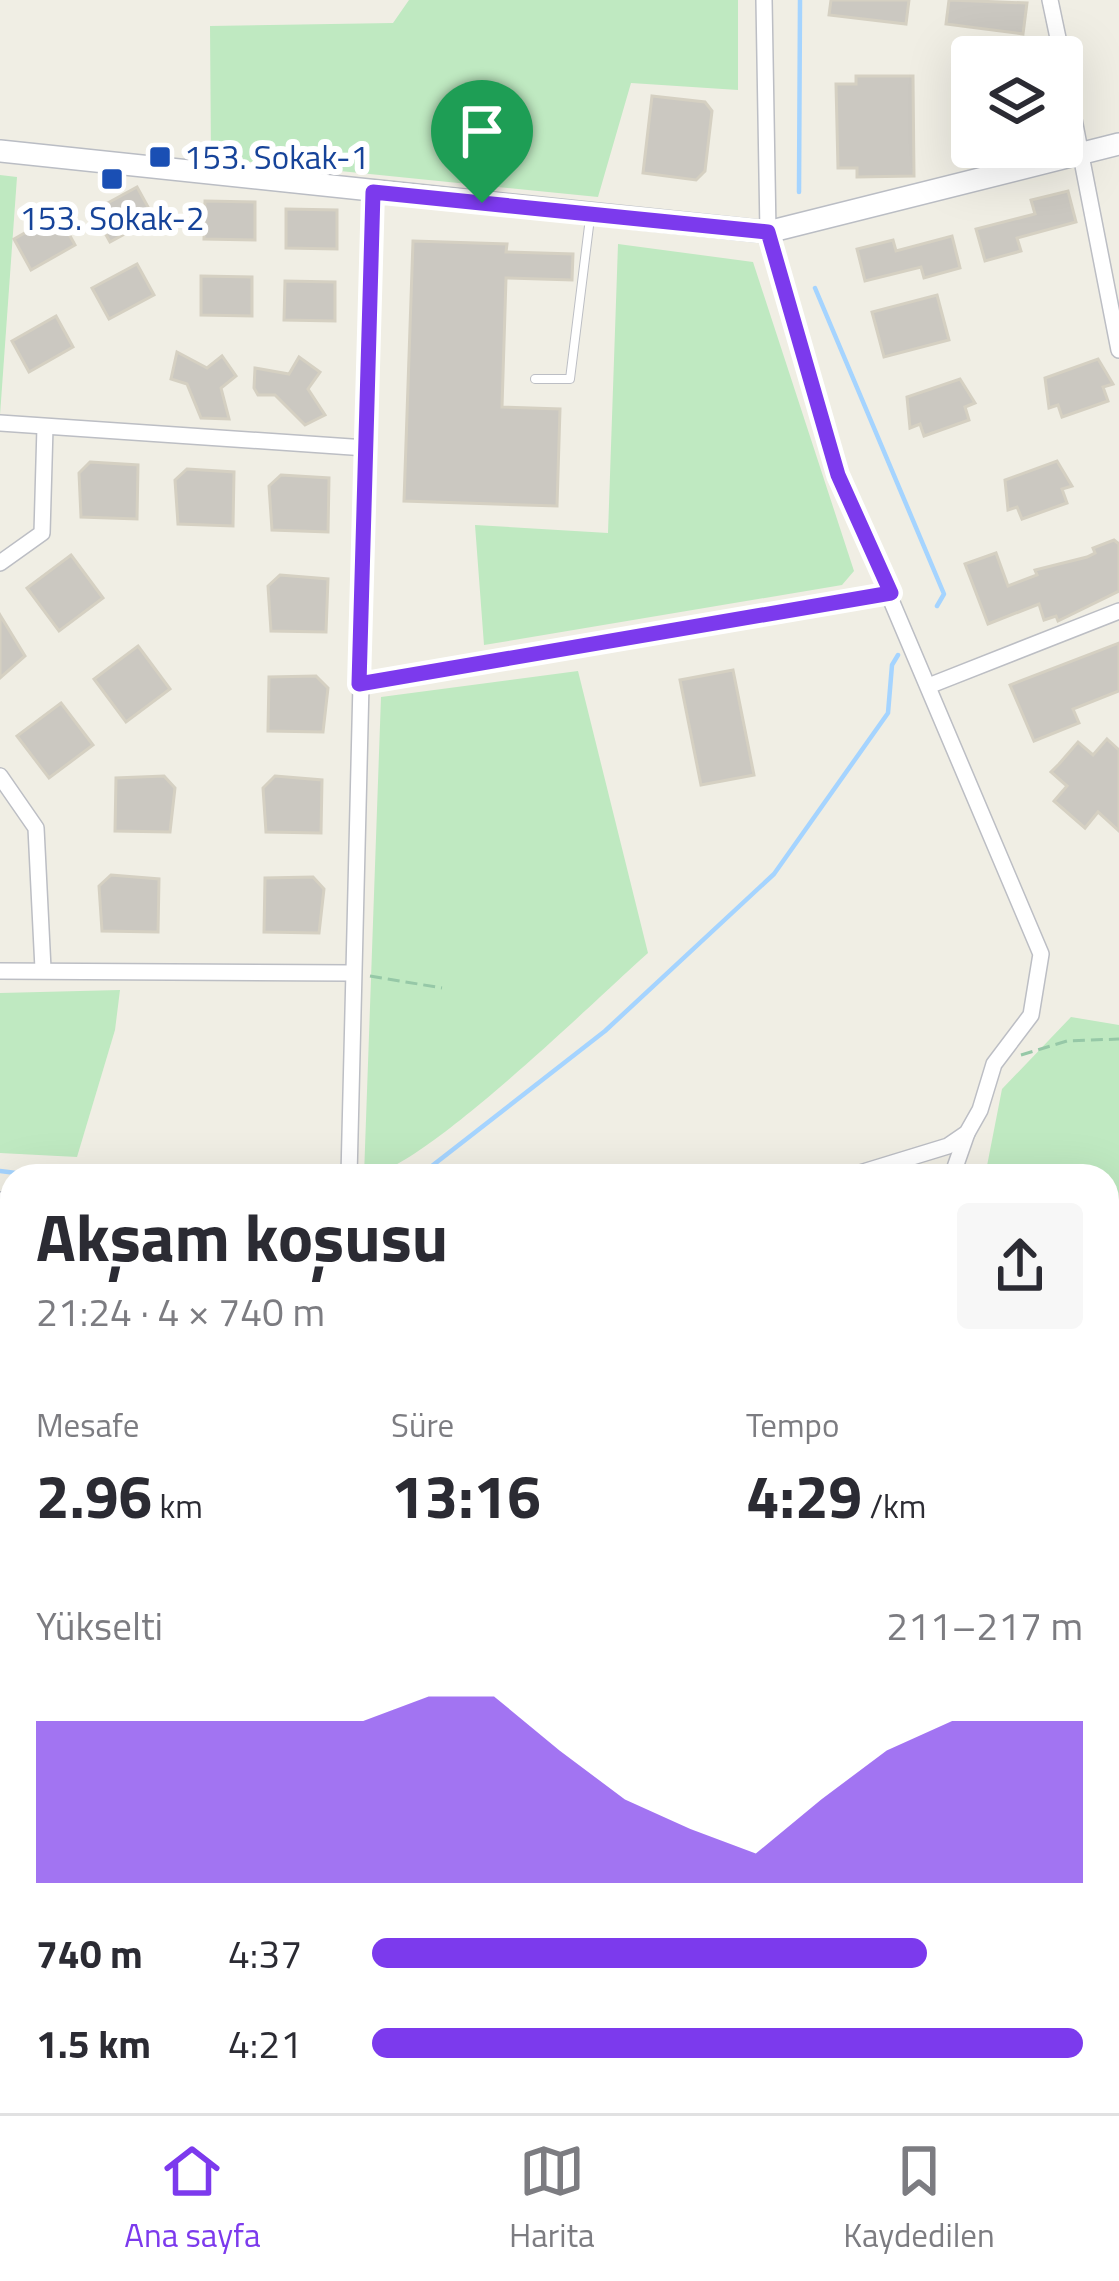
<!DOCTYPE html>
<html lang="tr">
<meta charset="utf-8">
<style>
:root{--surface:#fff;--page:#f7f7f7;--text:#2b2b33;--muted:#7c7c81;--line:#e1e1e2;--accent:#7c3aed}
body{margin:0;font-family:"Titillium Web",sans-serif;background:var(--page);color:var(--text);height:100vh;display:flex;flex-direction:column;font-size:45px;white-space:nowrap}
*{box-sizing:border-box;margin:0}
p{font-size:39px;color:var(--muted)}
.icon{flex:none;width:66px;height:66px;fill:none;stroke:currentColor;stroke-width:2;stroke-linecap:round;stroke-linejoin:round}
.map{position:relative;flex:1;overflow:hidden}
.panel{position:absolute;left:0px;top:1164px;width:1119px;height:951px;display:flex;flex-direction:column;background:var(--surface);border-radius:36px 36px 0 0;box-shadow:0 12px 48px #0002}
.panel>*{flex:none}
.buttons{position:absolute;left:951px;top:36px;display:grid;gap:24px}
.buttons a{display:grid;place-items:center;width:132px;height:132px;border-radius:12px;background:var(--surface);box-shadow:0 12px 48px #0002;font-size:60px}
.pin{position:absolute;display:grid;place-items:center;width:102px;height:102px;color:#fff;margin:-123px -51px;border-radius:50% 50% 50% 0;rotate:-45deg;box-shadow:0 0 12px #0007}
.pin .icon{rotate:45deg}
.round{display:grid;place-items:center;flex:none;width:126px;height:126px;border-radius:12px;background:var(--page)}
.overview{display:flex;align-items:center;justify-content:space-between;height:204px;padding:0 36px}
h1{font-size:66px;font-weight:700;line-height:90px}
.metrics{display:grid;grid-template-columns:repeat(3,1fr);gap:18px;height:204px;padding:12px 36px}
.metrics div{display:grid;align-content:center}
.metrics b{font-size:60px;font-weight:700}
.metrics small{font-size:33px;font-weight:400}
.metrics p{font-size:33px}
.chart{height:336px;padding:24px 36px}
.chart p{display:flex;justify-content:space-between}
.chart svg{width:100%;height:216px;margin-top:12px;fill:var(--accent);opacity:.7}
ul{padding:0 36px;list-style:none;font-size:39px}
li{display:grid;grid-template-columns:192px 144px 1fr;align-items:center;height:90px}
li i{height:30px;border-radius:15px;background:var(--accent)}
.dock{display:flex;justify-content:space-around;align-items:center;height:168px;border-top:3px solid var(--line);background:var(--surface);font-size:33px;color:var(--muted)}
.dock a{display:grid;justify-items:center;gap:6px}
.dock .active{color:var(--accent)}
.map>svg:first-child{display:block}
</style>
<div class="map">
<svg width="1119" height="2113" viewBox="0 0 1119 2113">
<rect width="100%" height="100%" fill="#f0eee4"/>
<g fill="#bfe9c1">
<path d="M409 0H738V90L631 83 598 197 211 158 210 26 393 23Z"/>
<path d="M0 175 17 177 0 415Z"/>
<path d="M618 244 753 262 854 571 842 585 484 645 475 525 608 533Z"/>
<path d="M578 671 648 953C599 996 417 1176 364 1176L381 697Z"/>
<path d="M120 990 115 1030 77 1157 0 1153V993Z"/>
<path d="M1071 1017 1119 1025V2113H0V1602L12 1616V2103H1107V1176H985L1002 1089Z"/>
</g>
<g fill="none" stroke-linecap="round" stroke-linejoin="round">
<g stroke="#a5d4ff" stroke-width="4.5">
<path d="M799 192 800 0"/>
<path d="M815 288 944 594 937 606"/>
<path d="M0 1171 40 1176"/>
<path d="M419 1176 605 1031 774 874 888 713 892 665 898 655"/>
</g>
</g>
<g fill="#cbc8c1" stroke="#d5d0c2" stroke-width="3">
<path d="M831 0H909L906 24 829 15Z"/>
<path d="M949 0 1027 3 1023 34 946 24Z"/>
<path d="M856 76H913L914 176 857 177V168H838L836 84H856Z"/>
<path d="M652 96 705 102 712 111 705 171 696 180 643 173Z"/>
<path d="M137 187 154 218 110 242 93 211Z"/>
<path d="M1068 191 1076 222 1017 238 1021 251 985 261 976 229 1035 214 1031 200Z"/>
<path d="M205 201 255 202V240L204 239Z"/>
<path d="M286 209 337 210V249L286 248Z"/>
<path d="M58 214 75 245 31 270 14 239Z"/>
<path d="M952 236 960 268 924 278 921 267 865 281 857 249 893 240 896 251Z"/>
<path d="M413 241 507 244 506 252 573 254 572 280 506 278 502 407 560 409 557 506 404 501Z"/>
<path d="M137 264 154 295 109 319 92 288Z"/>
<path d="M201 276 252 277V316L201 315Z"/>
<path d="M285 281 335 282V321L284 320Z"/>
<path d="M937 295 949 340 884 357 872 312Z"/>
<path d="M56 316 73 347 29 372 12 341Z"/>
<path d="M177 352 207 368 222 356 236 376 221 388 229 419 201 418 187 384 171 379Z"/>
<path d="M299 357 320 372 308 389 325 415 305 425 275 395H258L254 388 255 368 289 374Z"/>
<path d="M1098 359 1113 384 1103 387 1108 401 1062 417 1058 405 1049 408 1045 378Z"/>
<path d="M960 379 975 403 965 407 969 420 924 436 920 424 910 428 907 397Z"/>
<path d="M1057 461 1072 486 1062 489 1067 503 1022 519 1017 507 1008 510 1005 480Z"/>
<path d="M90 462 138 465 137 519 81 517 79 473Z"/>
<path d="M187 469 234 472 233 526 178 524 175 480Z"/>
<path d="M281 475 329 478 328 532 272 530 269 486Z"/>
<path d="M1114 540 1119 544V591L1058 621 1056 616 1044 620 1039 604 988 624 965 564 996 553 1008 586 1037 575 1035 570 1087 557 1095 553 1093 548Z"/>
<path d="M71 555 103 598 59 631 27 588Z"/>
<path d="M280 575 328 579 326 632 271 631 268 586Z"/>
<path d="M0 615 25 656 0 678Z"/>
<path d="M1119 643V691L1073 709 1079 723 1034 741 1010 685Z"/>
<path d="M138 646 170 689 126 722 94 679Z"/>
<path d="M733 670 754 775 701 785 680 680Z"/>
<path d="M316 676 328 688 323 732 268 731 269 677Z"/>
<path d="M61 703 93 745 49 778 17 736Z"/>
<path d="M1107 739 1119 750V831L1098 812 1085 828 1054 801 1067 786 1051 772 1059 764 1078 742 1093 755Z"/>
<path d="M164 776 175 788 170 832 115 831 116 778Z"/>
<path d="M275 776 322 780 321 833 266 832 263 788Z"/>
<path d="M111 875 159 879 158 932 102 931 99 886Z"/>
<path d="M313 877 324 889 319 933 264 932 265 878Z"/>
</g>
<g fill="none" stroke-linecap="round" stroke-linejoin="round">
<defs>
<path id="lane" d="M535 379H570L590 218"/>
<g id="street">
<path d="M764 0 768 232 838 475 1041 954 1031 1015 994 1064 980 1110 967 1133 948 1146 850 1176"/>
<path d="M1050 0 1062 57"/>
<path d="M1062 58 1119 350"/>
<path d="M0 423 366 448"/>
<path d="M0 563 42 533 45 427"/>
<path d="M359 684 891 593"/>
<path d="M931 685 1119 611"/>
<path d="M0 776 36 828 43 969"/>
<path d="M0 971 350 973"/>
<path d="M349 1176 373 192"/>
<path d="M952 1176 967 1133"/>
<path d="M0 1200 12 1237"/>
</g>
<path id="secondary" d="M0 151 768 232 1119 144"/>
</defs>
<use href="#lane" stroke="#bcbec4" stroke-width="10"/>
<use href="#street" stroke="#bcbec4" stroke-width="18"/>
<use href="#secondary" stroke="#babdc4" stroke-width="24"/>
<g stroke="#96c8a7" stroke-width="3" stroke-dasharray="12 6" stroke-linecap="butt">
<path d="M370 976 442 988"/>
<path d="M1021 1055 1067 1041 1119 1039"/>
</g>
<use href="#lane" stroke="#fff" stroke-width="8"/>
<use href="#street" stroke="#fff" stroke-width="15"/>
<use href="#secondary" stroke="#fff" stroke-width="21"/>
</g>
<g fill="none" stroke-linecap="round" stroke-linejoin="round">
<defs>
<path id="route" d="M373 192 768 232 838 475 891 593 359 684Z"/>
</defs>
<use href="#route" stroke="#fff" stroke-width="24"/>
<use href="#route" stroke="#7c3aed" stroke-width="15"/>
</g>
<g fill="#1a4fb4" stroke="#fff" stroke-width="4.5">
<rect x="148" y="145" width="24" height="24" rx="6"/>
<rect x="100" y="167" width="24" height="24" rx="6"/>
</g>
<g text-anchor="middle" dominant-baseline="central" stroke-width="12" stroke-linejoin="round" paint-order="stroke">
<g font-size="33" fill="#164399" stroke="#fff" text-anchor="start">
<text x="184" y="157">153. Sokak-1</text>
<text x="112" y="218" text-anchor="middle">153. Sokak-2</text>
</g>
</g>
</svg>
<div class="buttons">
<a><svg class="icon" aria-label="layers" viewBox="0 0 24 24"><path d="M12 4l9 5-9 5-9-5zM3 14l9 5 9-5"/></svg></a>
</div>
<div class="pin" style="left:482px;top:203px;background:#1e9e55"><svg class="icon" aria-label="arrive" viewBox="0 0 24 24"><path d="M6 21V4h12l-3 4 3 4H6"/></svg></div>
<section class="panel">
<div class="overview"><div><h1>Akşam koşusu</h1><p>21:24 · 4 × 740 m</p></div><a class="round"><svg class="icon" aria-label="share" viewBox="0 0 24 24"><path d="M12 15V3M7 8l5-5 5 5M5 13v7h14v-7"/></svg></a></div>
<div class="metrics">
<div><p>Mesafe</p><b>2.96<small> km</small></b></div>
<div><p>Süre</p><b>13:16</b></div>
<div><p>Tempo</p><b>4:29<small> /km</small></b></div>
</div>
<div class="chart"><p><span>Yükselti</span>211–217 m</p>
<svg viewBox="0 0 160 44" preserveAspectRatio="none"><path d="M0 44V11L10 11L20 11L30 11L40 11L50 11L60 6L70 6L80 17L90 27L100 33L110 38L120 27L130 17L140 11L150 11L160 11V44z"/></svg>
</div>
<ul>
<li><b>740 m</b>4:37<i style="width:78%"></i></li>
<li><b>1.5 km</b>4:21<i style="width:100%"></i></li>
</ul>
</section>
</div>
<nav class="dock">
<a class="active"><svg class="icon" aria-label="home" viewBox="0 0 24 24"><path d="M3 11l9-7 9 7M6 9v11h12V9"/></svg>Ana sayfa</a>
<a><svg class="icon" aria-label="map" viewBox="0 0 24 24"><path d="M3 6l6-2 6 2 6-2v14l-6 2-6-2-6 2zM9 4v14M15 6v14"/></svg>Harita</a>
<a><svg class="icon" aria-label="saved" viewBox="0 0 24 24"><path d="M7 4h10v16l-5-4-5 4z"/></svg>Kaydedilen</a>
</nav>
